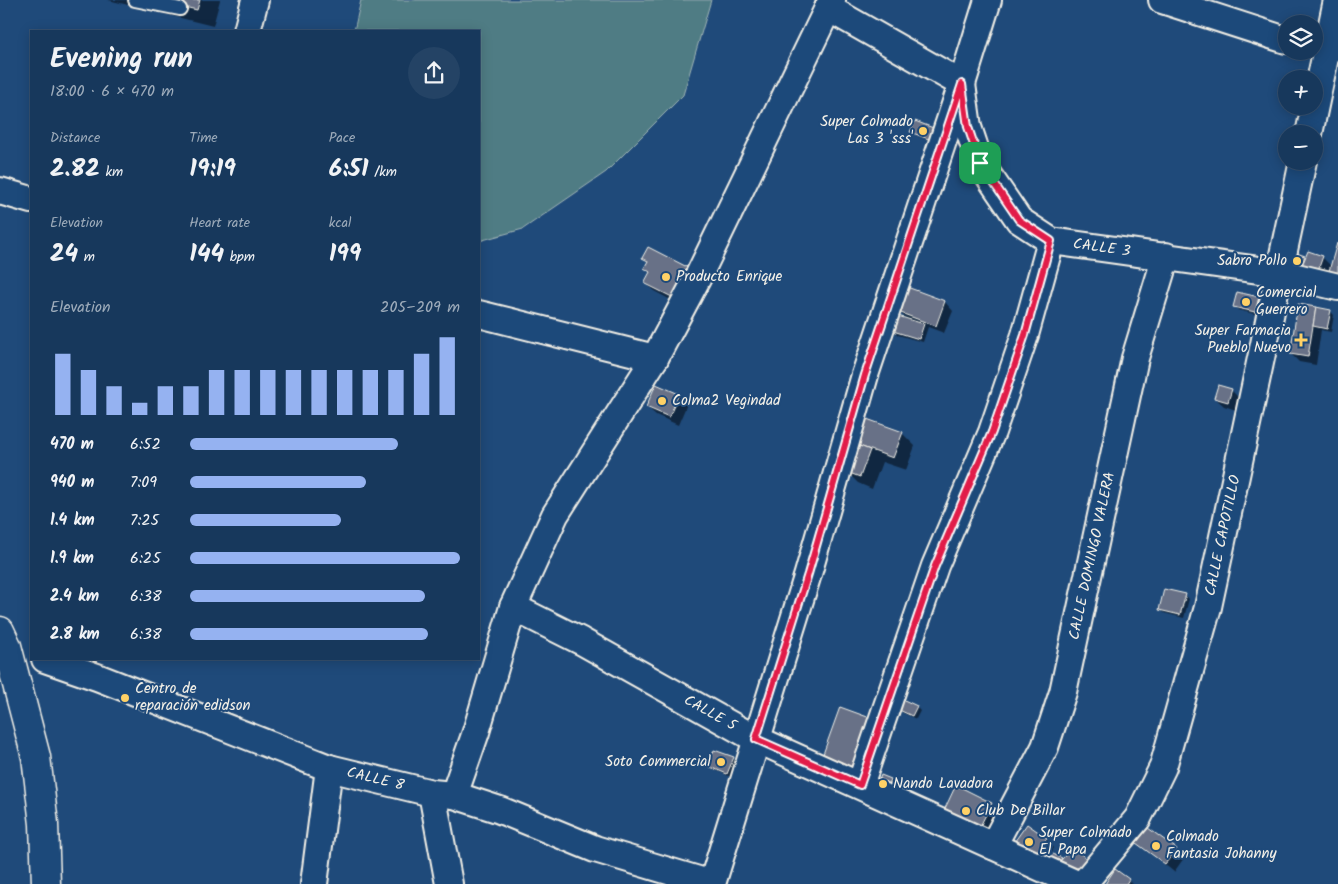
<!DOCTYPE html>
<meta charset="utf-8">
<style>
:root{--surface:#17385c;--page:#244365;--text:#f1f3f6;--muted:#9eacbb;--line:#365272;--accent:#95b2f1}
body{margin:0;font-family:Kalam,sans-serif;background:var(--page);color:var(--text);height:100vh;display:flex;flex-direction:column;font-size:19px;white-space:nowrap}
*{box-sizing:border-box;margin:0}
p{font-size:16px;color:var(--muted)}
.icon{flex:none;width:28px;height:28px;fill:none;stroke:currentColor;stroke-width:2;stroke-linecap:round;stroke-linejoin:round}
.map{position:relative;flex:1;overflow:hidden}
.panel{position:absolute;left:30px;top:30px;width:450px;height:630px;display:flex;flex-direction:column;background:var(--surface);border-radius:0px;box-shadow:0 2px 12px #0003,0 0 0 1px var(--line)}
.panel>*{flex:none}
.buttons{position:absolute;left:1278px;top:15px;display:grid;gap:10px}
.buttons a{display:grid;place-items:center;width:45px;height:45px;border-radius:50%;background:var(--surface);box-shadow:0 2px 12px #0003,0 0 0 1px var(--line);font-size:25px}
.pin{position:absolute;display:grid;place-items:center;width:42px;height:42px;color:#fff;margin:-21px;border-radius:10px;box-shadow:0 2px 8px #0006}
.round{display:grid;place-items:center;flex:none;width:52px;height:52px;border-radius:26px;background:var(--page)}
.head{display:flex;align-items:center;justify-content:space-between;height:85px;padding:0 20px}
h1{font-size:28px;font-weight:700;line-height:38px}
.figures{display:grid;grid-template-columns:repeat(3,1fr);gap:8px;height:85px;padding:5px 20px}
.figures div{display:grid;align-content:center}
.figures b{font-size:25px;font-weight:700}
.figures small{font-size:14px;font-weight:400}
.figures p{font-size:14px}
.chart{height:140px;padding:10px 20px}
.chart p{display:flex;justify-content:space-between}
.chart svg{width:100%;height:90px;margin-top:5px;stroke:var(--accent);stroke-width:6}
ul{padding:0 20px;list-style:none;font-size:16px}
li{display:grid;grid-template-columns:80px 60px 1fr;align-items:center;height:38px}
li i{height:12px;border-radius:6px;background:var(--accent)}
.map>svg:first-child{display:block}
</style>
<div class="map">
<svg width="1338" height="884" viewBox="0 0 1338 884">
<rect width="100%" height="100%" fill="#1f4a7a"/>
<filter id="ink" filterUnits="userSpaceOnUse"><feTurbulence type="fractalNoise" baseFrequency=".02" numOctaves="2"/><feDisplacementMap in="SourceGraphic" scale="10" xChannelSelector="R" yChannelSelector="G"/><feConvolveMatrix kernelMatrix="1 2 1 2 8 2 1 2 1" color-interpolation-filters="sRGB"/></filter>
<g filter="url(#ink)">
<path fill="#507c84" stroke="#a2b6b6" d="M361 0H711L683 95 606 172 523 229 479 241V31H354Z"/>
<g fill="#0007">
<path d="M108 0H220L213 26Z"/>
<path d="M916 122 935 143 916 135 912 132Z"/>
<path d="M1338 244V278L1330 270 1325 283 1310 278 1294 254 1306 258 1308 252 1323 258 1332 267Z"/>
<path d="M649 249 682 306 654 291 646 283 651 273 646 268 649 263 644 258Z"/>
<path d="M908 289 945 302 953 311 944 333 928 327 923 342 898 335 894 331 908 320 899 312Z"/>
<path d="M1258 298 1262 302 1259 315 1238 310 1234 306Z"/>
<path d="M1299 306 1330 311 1334 315 1331 332 1321 330 1316 365 1299 362 1291 354Z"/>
<path d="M1231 390 1239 398 1236 410 1224 406 1215 398Z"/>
<path d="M678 395 687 404 678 425 656 415 647 407Z"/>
<path d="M864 419 902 433 915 446 906 470 882 462 872 489 858 483 846 471Z"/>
<path d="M1185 595 1189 599 1184 618 1164 613 1161 610Z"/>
<path d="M916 707 920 711 916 719 903 713 899 709Z"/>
<path d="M733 758 737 762 731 777 713 769 709 766Z"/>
<path d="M881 777 891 780 894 784 890 796Z"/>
<path d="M991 804 999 812 984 844 949 827Z"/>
<path d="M1027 826 1046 839 1054 848 1041 867Z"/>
<path d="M1138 843 1176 850 1184 858 1174 872Z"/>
<path d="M1116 871 1128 880 1132 884H1106Z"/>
</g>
<g fill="#677187" stroke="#f4f1e8">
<path d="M155 0H200L197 10Z"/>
<path d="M915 121 936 129 931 140 910 132Z"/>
<path d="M1337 243H1338V273L1329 271Z"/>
<path d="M648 247 689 268 674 298 644 283 650 272 644 268 648 261 642 258Z"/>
<path d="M1308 251 1323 256 1316 276 1300 270Z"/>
<path d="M1294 252 1305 256 1300 270 1289 266Z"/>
<path d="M907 287 945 301 936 326 898 312Z"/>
<path d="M1237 292 1259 297 1255 312 1233 307Z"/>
<path d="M1298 304 1316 307 1308 357 1290 354Z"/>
<path d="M1316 307 1331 310 1327 329 1313 326Z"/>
<path d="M898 316 924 324 919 339 893 331Z"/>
<path d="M656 384 679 394 669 417 646 407Z"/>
<path d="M1218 385 1232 389 1228 402 1214 398Z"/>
<path d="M864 418 903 432 893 458 854 444Z"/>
<path d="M854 444 870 450 860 477 844 471Z"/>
<path d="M1164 589 1186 594 1180 615 1159 610Z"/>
<path d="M902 699 917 706 912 716 897 709Z"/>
<path d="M840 707 873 719 851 780 818 768Z"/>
<path d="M714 750 734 757 727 774 708 766Z"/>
<path d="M881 775 891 779 886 793 876 789Z"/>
<path d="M956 785 992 803 975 836 940 819Z"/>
<path d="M1027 824 1047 838 1032 860 1012 845Z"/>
<path d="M1148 828 1177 849 1165 864 1136 843Z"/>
<path d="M1073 847 1090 862 1069 884 1053 869Z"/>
<path d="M1053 854 1062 858 1053 869 1045 863Z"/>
<path d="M1115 869 1129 879 1126 884H1105Z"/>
</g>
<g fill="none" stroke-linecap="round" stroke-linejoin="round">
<defs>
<path id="lane" d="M135 0 180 9"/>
<g id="street">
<path d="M1162 0 1286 40"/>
<path id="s1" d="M828 8 962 84 968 127 980 163 1019 220 1051 241 1280 273 1338 287"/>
<path d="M247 31 255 0"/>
<path d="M1309 134 1337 0"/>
<path d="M0 191 31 200"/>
<path d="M479 314 655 358"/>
<path id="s2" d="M513 607 581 641 756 739 1077 884"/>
<path id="s3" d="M45 659 97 677 329 768 432 793 454 795 500 810 595 849 712 884"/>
<path d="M860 785 935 566 992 432 1025 335 1051 241"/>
<path d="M432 793 449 884"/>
<path d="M454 795 476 732 513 607 555 515 655 358 697 279 832 0"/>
<path id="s4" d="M993 846 1045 747 1063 692 1135 358 1166 256"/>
<path d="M314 884 329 768"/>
<path d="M712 884 808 574 865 375 962 84 988 0"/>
<path id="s5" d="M1083 884 1138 818 1163 767 1208 607 1303 161"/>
</g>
<path id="secondary" d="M0 631 7 646 36 757 44 824 46 884"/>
</defs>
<use href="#lane" stroke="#f4f1e8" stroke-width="16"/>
<use href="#street" stroke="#f4f1e8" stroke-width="30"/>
<use href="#secondary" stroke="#f4f1e8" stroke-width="31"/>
<use href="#lane" stroke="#1f4a7a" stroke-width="12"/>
<use href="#street" stroke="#1f4a7a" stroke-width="26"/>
<use href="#secondary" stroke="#1f4a7a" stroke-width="28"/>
</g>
</g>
<g fill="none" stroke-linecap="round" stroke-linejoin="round" filter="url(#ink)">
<defs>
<path id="route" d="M962 84 968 127 980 163 1019 220 1051 241 1025 335 992 432 935 566 860 785 756 739 808 574 865 375Z"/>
</defs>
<use href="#route" stroke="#fff" stroke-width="10"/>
<use href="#route" stroke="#e11d48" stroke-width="6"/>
</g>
<g fill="#ffd166" stroke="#1f4a7a" stroke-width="2">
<circle cx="923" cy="131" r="5"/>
<circle cx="1297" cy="261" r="5"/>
<circle cx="666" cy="277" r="5"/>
<circle cx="1246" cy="302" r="5"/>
<path d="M1298.5 332.5h5v5h5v5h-5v5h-5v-5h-5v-5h5z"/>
<circle cx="662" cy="401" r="5"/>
<circle cx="125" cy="698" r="5"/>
<circle cx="721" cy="762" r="5"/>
<circle cx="883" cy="784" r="5"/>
<circle cx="966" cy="811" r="5"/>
<circle cx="1029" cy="842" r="5"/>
<circle cx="1156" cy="846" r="5"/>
</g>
<g text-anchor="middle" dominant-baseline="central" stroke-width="4" stroke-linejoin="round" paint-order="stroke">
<g font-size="15" fill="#f4f1e8" stroke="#1f4a7a" text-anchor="start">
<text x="913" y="122" text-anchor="end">Super Colmado<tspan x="913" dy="17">Las 3 'sss'</tspan></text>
<text x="1287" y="261" text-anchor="end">Sabro Pollo</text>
<text x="676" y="277">Producto Enrique</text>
<text x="1256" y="293">Comercial<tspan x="1256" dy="17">Guerrero</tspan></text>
<text x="1291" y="331" text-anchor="end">Super Farmacia<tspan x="1291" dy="17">Pueblo Nuevo</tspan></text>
<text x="672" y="401">Colma2 Vegindad</text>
<text x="135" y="689">Centro de<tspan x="135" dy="17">reparación edidson</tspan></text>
<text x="711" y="762" text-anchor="end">Soto Commercial</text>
<text x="893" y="784">Nando Lavadora</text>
<text x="976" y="811">Club De Billar</text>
<text x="1039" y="833">Super Colmado<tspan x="1039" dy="17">El Papa</tspan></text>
<text x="1166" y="837">Colmado<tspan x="1166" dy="17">Fantasia Johanny</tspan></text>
</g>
<g font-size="15" fill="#f4f1e8" stroke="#1f4a7a">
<text stroke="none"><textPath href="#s1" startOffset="394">CALLE 3</textPath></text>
<text stroke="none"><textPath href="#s5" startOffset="382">CALLE CAPOTILLO</textPath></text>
<text stroke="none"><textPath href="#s4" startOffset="309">CALLE DOMINGO VALERA</textPath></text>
<text stroke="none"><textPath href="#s2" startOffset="224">CALLE 5</textPath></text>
<text stroke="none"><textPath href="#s3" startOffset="352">CALLE 8</textPath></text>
</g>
</g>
</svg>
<div class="buttons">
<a><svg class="icon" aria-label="layers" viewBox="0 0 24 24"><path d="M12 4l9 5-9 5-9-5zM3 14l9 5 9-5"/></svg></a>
<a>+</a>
<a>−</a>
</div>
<div class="pin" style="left:980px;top:163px;background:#1e9e55"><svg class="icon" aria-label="arrive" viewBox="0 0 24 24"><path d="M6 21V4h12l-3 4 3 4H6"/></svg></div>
<section class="panel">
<div class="head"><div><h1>Evening run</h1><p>18:00 · 6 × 470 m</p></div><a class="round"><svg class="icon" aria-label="share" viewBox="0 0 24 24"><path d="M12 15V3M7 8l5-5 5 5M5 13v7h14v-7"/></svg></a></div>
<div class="figures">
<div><p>Distance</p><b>2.82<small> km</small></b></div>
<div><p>Time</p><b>19:19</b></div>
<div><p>Pace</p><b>6:51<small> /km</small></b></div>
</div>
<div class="figures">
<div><p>Elevation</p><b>24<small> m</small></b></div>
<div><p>Heart rate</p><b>144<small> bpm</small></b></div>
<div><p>kcal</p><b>199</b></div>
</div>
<div class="chart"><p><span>Elevation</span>205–209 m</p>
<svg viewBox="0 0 160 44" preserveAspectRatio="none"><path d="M5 44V14M15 44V22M25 44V30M35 44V38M45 44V30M55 44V30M65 44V22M75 44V22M85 44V22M95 44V22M105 44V22M115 44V22M125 44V22M135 44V22M145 44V14M155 44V6"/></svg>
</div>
<ul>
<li><b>470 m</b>6:52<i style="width:77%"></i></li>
<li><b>940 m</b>7:09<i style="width:65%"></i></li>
<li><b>1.4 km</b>7:25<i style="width:56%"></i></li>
<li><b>1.9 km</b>6:25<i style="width:100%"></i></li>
<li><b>2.4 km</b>6:38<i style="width:87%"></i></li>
<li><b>2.8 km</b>6:38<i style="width:88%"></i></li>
</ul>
</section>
</div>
